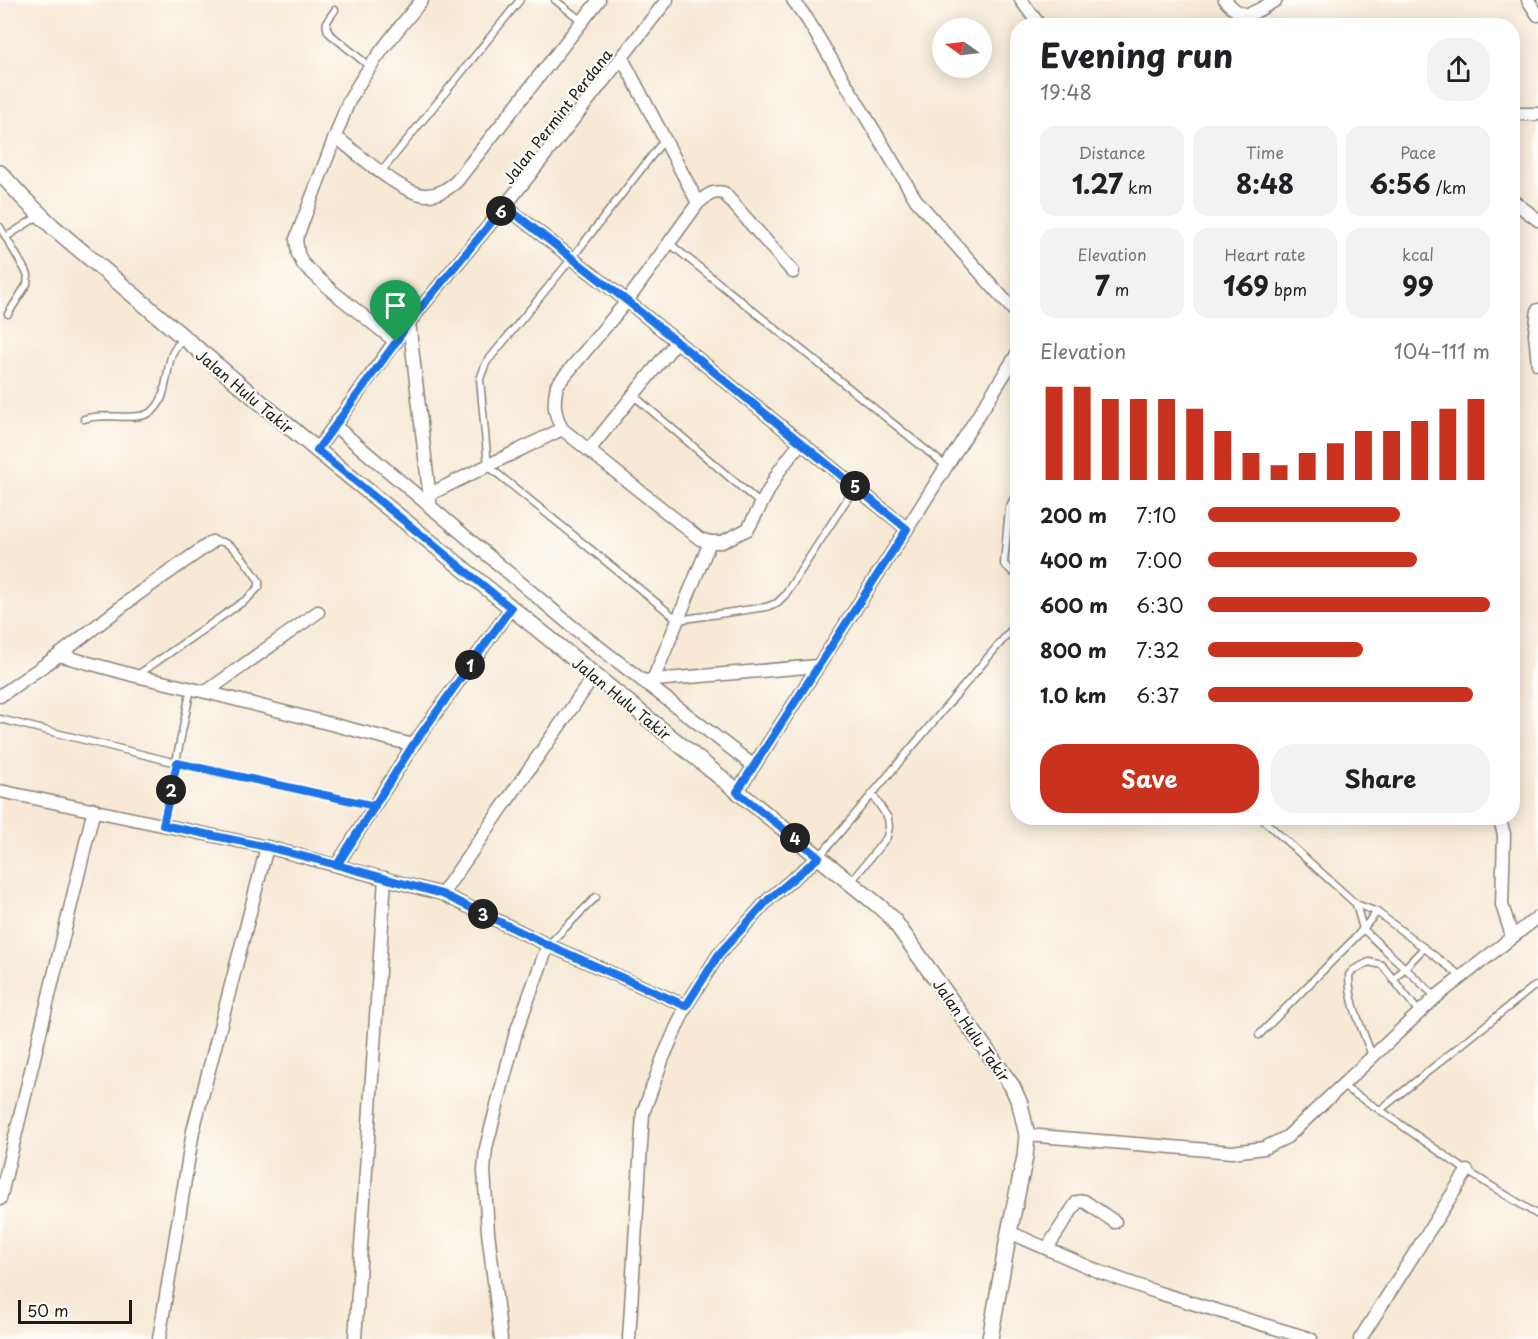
<!DOCTYPE html>
<meta charset="utf-8">
<style>
:root{--surface:#fff;--page:#f2f2f2;--text:#202124;--muted:#757577;--accent:#c8321e}
body{margin:0;font-family:"Playpen Sans",sans-serif;background:var(--page);color:var(--text);height:100vh;display:flex;flex-direction:column;font-size:22px;white-space:nowrap}
*{box-sizing:border-box;margin:0}
p{font-size:20px;color:var(--muted)}
.icon{flex:none;width:33px;height:33px;fill:none;stroke:currentColor;stroke-width:2;stroke-linecap:round;stroke-linejoin:round}
.map{position:relative;flex:1;overflow:hidden}
.drawer{position:absolute;left:1010px;top:18px;width:510px;height:807px;display:flex;flex-direction:column;background:var(--surface);border-radius:24px;box-shadow:0 3px 15px #0003}
.drawer>*{flex:none}
.needle{width:39px;rotate:284deg}
.fabs{position:absolute;left:932px;top:18px;display:grid;gap:12px}
.fabs a{display:grid;place-items:center;width:60px;height:60px;border-radius:50%;background:var(--surface);box-shadow:0 3px 15px #0003;font-size:30px}
.scale{position:absolute;left:18px;bottom:15px;width:114px;box-sizing:border-box;padding-left:6px;border:3px solid #1c1c1c;border-top:0;font-size:16px;line-height:21px;white-space:nowrap;color:#1c1c1c;-webkit-text-stroke:4px #fdfcf7;paint-order:stroke}
.pin{position:absolute;display:grid;place-items:center;width:51px;height:51px;color:#fff;margin:-62px -26px;border-radius:50% 50% 50% 0;rotate:-45deg;box-shadow:0 0 6px #0007}
.pin .icon{rotate:45deg}
.km{position:absolute;width:30px;height:30px;margin:-15px;border-radius:50%;background:#222;color:#fff;font-size:16px;line-height:30px;text-align:center}
.round{display:grid;place-items:center;flex:none;width:63px;height:63px;border-radius:24px;background:var(--page)}
.head{display:flex;align-items:center;justify-content:space-between;height:102px;padding:0 30px}
h1{font-size:33px;font-weight:700;line-height:45px}
.metrics{display:grid;grid-template-columns:repeat(3,1fr);gap:9px;height:102px;padding:6px 30px}
.metrics div{display:grid;align-content:center;border-radius:15px;background:var(--page);text-align:center}
.metrics b{font-size:26px;font-weight:700}
.metrics small{font-size:16px;font-weight:400}
.metrics p{font-size:16px}
.chart{height:168px;padding:12px 30px}
.chart p{display:flex;justify-content:space-between}
.chart svg{width:100%;height:108px;margin-top:6px;stroke:var(--accent);stroke-width:6}
.action{display:flex;gap:12px;margin-top:auto;padding:12px 30px}
.action a{flex:1;height:69px;border-radius:24px;background:var(--accent);color:#fff;font-size:24px;font-weight:700;line-height:69px;text-align:center}
.action a+a{background:var(--page);color:var(--text)}
ul{padding:0 30px;list-style:none;font-size:20px}
li{display:grid;grid-template-columns:96px 72px 1fr;align-items:center;height:45px}
li i{height:15px;border-radius:8px;background:var(--accent)}
.map>svg:first-child{display:block}
</style>
<div class="map">
<svg width="1538" height="1339" viewBox="0 0 1538 1339">
<rect width="100%" height="100%" fill="#fdfcf7"/>
<filter id="ink" filterUnits="userSpaceOnUse"><feTurbulence type="fractalNoise" baseFrequency=".0167" numOctaves="2"/><feDisplacementMap in="SourceGraphic" scale="12" xChannelSelector="R" yChannelSelector="G"/><feConvolveMatrix kernelMatrix="1 2 1 2 8 2 1 2 1" color-interpolation-filters="sRGB"/></filter>
<filter id="wash" filterUnits="userSpaceOnUse"><feTurbulence type="fractalNoise" baseFrequency=".008" numOctaves="4" result="noise"/><feDisplacementMap in="SourceGraphic" scale="24" xChannelSelector="R" yChannelSelector="G"/><feGaussianBlur stdDeviation="1.35" result="paint"/><feColorMatrix in="noise" values="0 0 0 0 0 0 0 0 0 0 0 0 0 0 0 0 0 1.4 0 .05"/><feComposite in="paint" operator="in"/></filter>
<g filter="url(#wash)">
<rect width="100%" height="100%" fill="#f7e9d5"/>
</g>
<g filter="url(#ink)">
<g fill="none" stroke-linecap="round" stroke-linejoin="round">
<defs>
<g id="service">
<path d="M555 0 582 21"/>
<path d="M335 10C329 19 323 23 329 33L369 66"/>
<path d="M664 140 572 258 486 363 480 379 488 466 678 620 766 607 777 603 785 595 855 487"/>
<path d="M381 172 520 0"/>
<path d="M0 227 28 275 27 284 8 314"/>
<path d="M6 237 40 215"/>
<path d="M669 243 946 466"/>
<path d="M633 395 762 505"/>
<path d="M84 419C103 413 121 419 140 416 169 412 164 375 172 354 174 349 179 343 182 338"/>
<path d="M1017 492 1009 508 1004 564 1017 576"/>
<path d="M136 676 247 599 259 587V581C249 567 232 536 212 542"/>
<path d="M0 719 177 763 374 806"/>
<path d="M1261 818 1356 904 1377 912 1461 976"/>
<path d="M163 825 191 688"/>
<path d="M819 857 1017 623"/>
<path d="M850 883 887 837 889 827 888 818 872 794"/>
<path d="M1356 904 1363 929 1436 997"/>
<path d="M548 945 596 897"/>
<path d="M1393 980 1424 948"/>
<path d="M1259 1035 1356 937 1377 912"/>
<path d="M1372 1056C1363 1030 1349 1003 1349 975L1353 970 1369 962 1382 965 1419 1012"/>
<path d="M1342 1086 1380 1110 1467 1171 1538 1215"/>
<path d="M1380 1110 1532 988 1538 985"/>
</g>
<g id="minor">
<path d="M793 0 807 19 916 200 1017 314"/>
<path d="M1021 0 1040 26"/>
<path d="M1225 0C1245 24 1252 13 1276 0"/>
<path d="M1528 0 1538 15"/>
<path d="M622 58 698 203"/>
<path d="M1512 114H1538"/>
<path d="M336 137C356 152 402 195 427 195 439 195 447 189 456 182L599 0"/>
<path d="M1512 200 1538 220"/>
<path d="M505 206 627 301 907 529 737 792"/>
<path d="M793 272 724 193C712 190 707 196 698 203L627 301 557 385C553 403 554 413 562 429L700 539 710 542H722L748 529 779 471 801 442"/>
<path d="M1538 310 1535 334 1538 364"/>
<path d="M409 322 431 508"/>
<path d="M396 342 332 291 303 264 298 254 296 239 348 103C368 65 395 33 422 0"/>
<path d="M335 426 574 628 754 766"/>
<path d="M317 450 409 322 505 206 667 0"/>
<path d="M589 450 677 341"/>
<path d="M430 494 562 429"/>
<path d="M907 529 1017 354"/>
<path d="M212 542 138 594 59 655 136 676 206 692 413 745 337 865"/>
<path d="M653 680 710 542"/>
<path d="M643 681 818 666"/>
<path d="M206 692 318 612"/>
<path d="M0 696 59 655"/>
<path d="M413 745 511 608"/>
<path d="M0 791 267 847 442 894 548 945 686 1006 719 954 769 899 819 857"/>
<path d="M1499 818 1504 834 1502 905 1512 936"/>
<path d="M442 894 594 676"/>
<path d="M1027 1135 1232 1152 1264 1148 1287 1137 1436 997 1538 917"/>
<path d="M0 1199 94 809"/>
<path d="M1009 1232 1100 1272 1159 1293 1311 1339"/>
<path d="M1047 1248 1077 1202 1084 1201 1115 1222"/>
<path d="M159 1339 193 1131 267 847"/>
<path d="M355 1339 385 878"/>
<path d="M501 1339 488 1232 484 1171 486 1148 516 1032 548 945"/>
<path d="M629 1339 643 1113 663 1058 686 1006"/>
<path d="M1360 1339 1467 1171"/>
</g>
<path id="tertiary" d="M0 173 24 199 53 227 317 450 879 906 892 918 1012 1086 1020 1104 1027 1135 1025 1157 1009 1232 990 1339"/>
</defs>
<use href="#service" stroke="#8a8278" stroke-width="9"/>
<use href="#minor" stroke="#8a8278" stroke-width="15"/>
<use href="#tertiary" stroke="#8a8278" stroke-width="18"/>
<use href="#service" stroke="#fff" stroke-width="6"/>
<use href="#minor" stroke="#fff" stroke-width="12"/>
<use href="#tertiary" stroke="#fff" stroke-width="15"/>
</g>
</g>
<g fill="none" stroke-linecap="round" stroke-linejoin="round" filter="url(#ink)">
<defs>
<path id="route" d="M396 342 317 450 511 608 413 745 337 865 267 847 163 825 177 763 375 806 337 865 442 894 548 945 686 1006 719 954 769 899 819 857 737 792 907 529 627 301 505 206 409 322 396 342"/>
</defs>
<use href="#route" stroke="#fff" stroke-width="12"/>
<use href="#route" stroke="#1a73e8" stroke-width="8"/>
</g>
<g text-anchor="middle" dominant-baseline="central" stroke-width="4.5" stroke-linejoin="round" paint-order="stroke">
<g font-size="15" fill="#1c1c1c" stroke="#fdfcf7">
<text transform="translate(557 116) rotate(-52)">Jalan Permint Perdana</text>
<text transform="translate(245 391) rotate(40)">Jalan Hulu Takir</text>
<text transform="translate(622 698) rotate(39)">Jalan Hulu Takir</text>
<text transform="translate(972 1030) rotate(55)">Jalan Hulu Takir</text>
</g>
</g>
</svg>
<div class="fabs">
<a><svg class="needle" viewBox="-14 -14 28 28"><path d="M0-13l5 13h-10z" fill="#e53935"/><path d="M0 13l5-13h-10z" fill="#757577"/></svg></a>
</div>
<div class="scale">50 m</div>
<div class="pin" style="left:396px;top:342px;background:#1e9e55"><svg class="icon" aria-label="arrive" viewBox="0 0 24 24"><path d="M6 21V4h12l-3 4 3 4H6"/></svg></div>
<b class="km" style="left:470px;top:665px">1</b>
<b class="km" style="left:171px;top:790px">2</b>
<b class="km" style="left:483px;top:914px">3</b>
<b class="km" style="left:795px;top:838px">4</b>
<b class="km" style="left:855px;top:486px">5</b>
<b class="km" style="left:501px;top:211px">6</b>
<section class="drawer">
<div class="head"><div><h1>Evening run</h1><p>19:48</p></div><a class="round"><svg class="icon" aria-label="share" viewBox="0 0 24 24"><path d="M12 15V3M7 8l5-5 5 5M5 13v7h14v-7"/></svg></a></div>
<div class="metrics">
<div><p>Distance</p><b>1.27<small> km</small></b></div>
<div><p>Time</p><b>8:48</b></div>
<div><p>Pace</p><b>6:56<small> /km</small></b></div>
</div>
<div class="metrics">
<div><p>Elevation</p><b>7<small> m</small></b></div>
<div><p>Heart rate</p><b>169<small> bpm</small></b></div>
<div><p>kcal</p><b>99</b></div>
</div>
<div class="chart"><p><span>Elevation</span>104–111 m</p>
<svg viewBox="0 0 160 44" preserveAspectRatio="none"><path d="M5 44V6M15 44V6M25 44V11M35 44V11M45 44V11M55 44V15M65 44V24M75 44V33M85 44V38M95 44V33M105 44V29M115 44V24M125 44V24M135 44V20M145 44V15M155 44V11"/></svg>
</div>
<ul>
<li><b>200 m</b>7:10<i style="width:68%"></i></li>
<li><b>400 m</b>7:00<i style="width:74%"></i></li>
<li><b>600 m</b>6:30<i style="width:100%"></i></li>
<li><b>800 m</b>7:32<i style="width:55%"></i></li>
<li><b>1.0 km</b>6:37<i style="width:94%"></i></li>
</ul>
<div class="action"><a>Save</a><a>Share</a></div>
</section>
</div>
